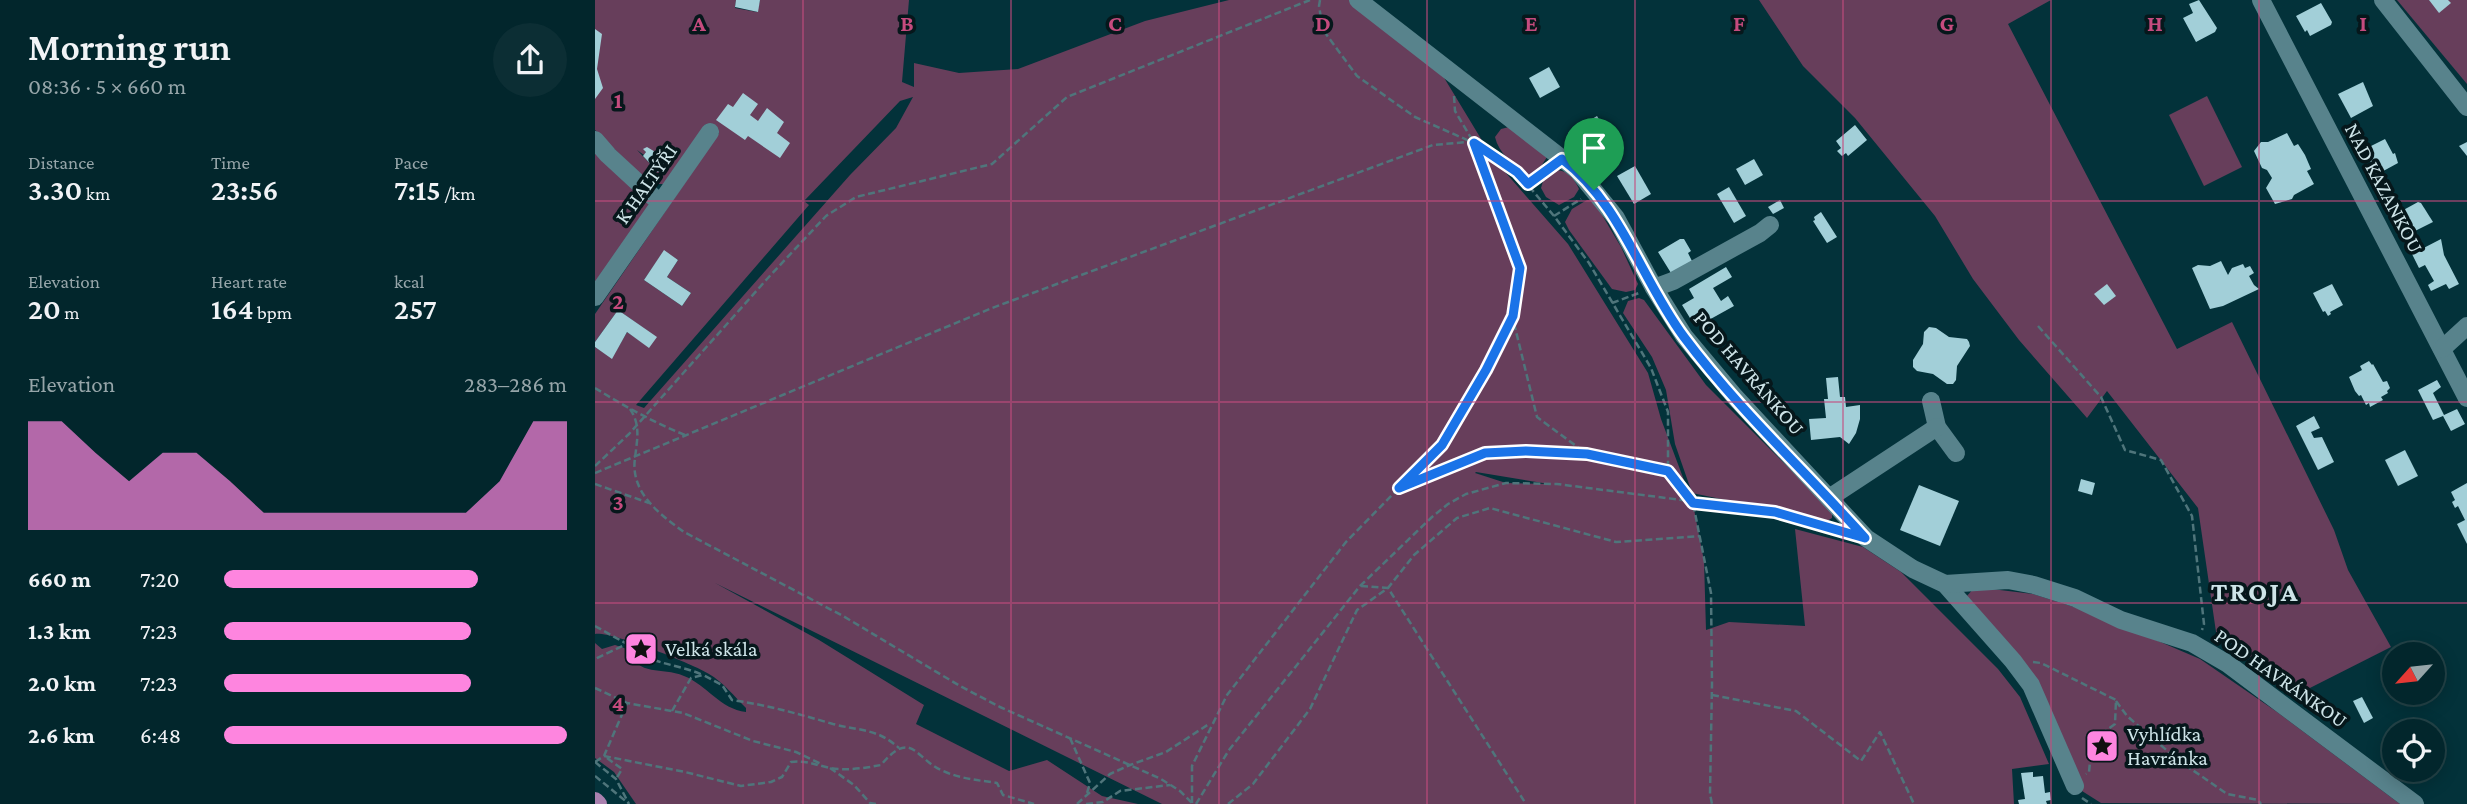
<!DOCTYPE html>
<meta charset="utf-8">
<style>
:root{--surface:#02262c;--page:#0c2e34;--text:#f1f3f6;--muted:#96a5a9;--line:#234348;--accent:#fe85df}
body{margin:0;font-family:"Crimson Pro",serif;background:var(--page);color:var(--text);height:100vh;display:flex;flex-direction:column;font-size:26px;white-space:nowrap}
*{box-sizing:border-box;margin:0}
p{font-size:23px;color:var(--muted)}
.icon{flex:none;width:38px;height:38px;fill:none;stroke:currentColor;stroke-width:2;stroke-linecap:round;stroke-linejoin:round}
.map{position:relative;flex:1;overflow:hidden}
.side{display:flex;flex-direction:column;background:var(--surface);width:595px}
.side>*{flex:none}
.needle{width:46px;rotate:243deg}
.buttons{position:absolute;left:1787px;top:642px;display:grid;gap:14px}
.buttons a{display:grid;place-items:center;width:63px;height:63px;border-radius:50%;background:var(--surface);box-shadow:0 4px 18px #0003,0 0 0 2px var(--line);font-size:35px}
.pin{position:absolute;display:grid;place-items:center;width:60px;height:60px;color:#fff;margin:-72px -30px;border-radius:50% 50% 50% 0;rotate:-45deg;box-shadow:0 0 7px #0007}
.pin .icon{rotate:45deg}
.round{display:grid;place-items:center;flex:none;width:74px;height:74px;border-radius:37px;background:var(--page)}
.summary{display:flex;align-items:center;justify-content:space-between;height:119px;padding:0 28px}
h1{font-size:38px;font-weight:600;line-height:52px}
.stats{display:grid;grid-template-columns:repeat(3,1fr);gap:10px;height:119px;padding:7px 28px}
.stats div{display:grid;align-content:center}
.stats b{font-size:30px;font-weight:600}
.stats small{font-size:19px;font-weight:400}
.stats p{font-size:19px}
.chart{height:196px;padding:14px 28px}
.chart p{display:flex;justify-content:space-between}
.chart svg{width:100%;height:126px;margin-top:7px;fill:var(--accent);opacity:.7}
ul{padding:0 28px;list-style:none;font-size:23px}
li{display:grid;grid-template-columns:112px 84px 1fr;align-items:center;height:52px}
li i{height:18px;border-radius:9px;background:var(--accent)}
main{display:flex;flex:1;min-height:0}
.map>svg:first-child{display:block}
</style>
<main>
<section class="side">
<div class="summary"><div><h1>Morning run</h1><p>08:36 · 5 × 660 m</p></div><a class="round"><svg class="icon" aria-label="share" viewBox="0 0 24 24"><path d="M12 15V3M7 8l5-5 5 5M5 13v7h14v-7"/></svg></a></div>
<div class="stats">
<div><p>Distance</p><b>3.30<small> km</small></b></div>
<div><p>Time</p><b>23:56</b></div>
<div><p>Pace</p><b>7:15<small> /km</small></b></div>
</div>
<div class="stats">
<div><p>Elevation</p><b>20<small> m</small></b></div>
<div><p>Heart rate</p><b>164<small> bpm</small></b></div>
<div><p>kcal</p><b>257</b></div>
</div>
<div class="chart"><p><span>Elevation</span>283–286 m</p>
<svg viewBox="0 0 160 44" preserveAspectRatio="none"><path d="M0 44V6L10 6L20 17L30 27L40 17L50 17L60 27L70 38L80 38L90 38L100 38L110 38L120 38L130 38L140 27L150 6L160 6V44z"/></svg>
</div>
<ul>
<li><b>660 m</b>7:20<i style="width:74%"></i></li>
<li><b>1.3 km</b>7:23<i style="width:72%"></i></li>
<li><b>2.0 km</b>7:23<i style="width:72%"></i></li>
<li><b>2.6 km</b>6:48<i style="width:100%"></i></li>
</ul>
</section>
<div class="map">
<svg width="1872" height="804" viewBox="0 0 1872 804">
<rect width="100%" height="100%" fill="#03323a"/>
<g fill="#673e5b" fill-rule="evenodd">
<path d="M0 0H141L140 8 162 12 165 0H314L307 82 319 87V63L364 73 423 69 550 21 634 0H754L845 71 897 157 973 244 1053 373 1066 419 1098 504 1109 561 1111 630 1134 622 1210 626 1200 529 1268 547 1306 572 1403 669 1425 697 1454 764 1417 769 1419 804H567L120 583 224 640 329 705 321 724 414 771 452 760 507 796 543 804H41L19 772 0 758V643L7 649 20 645 32 649C44 678 66 666 89 676 112 685 125 709 151 712V708C140 697 128 682 114 674 98 664 16 631 0 634V347L17 358 32 332 54 347 61 337 23 310 0 342V314L124 133 111 124 69 184H55L0 130ZM318 97 301 128 255 175 49 408 41 405 214 205 209 201 305 101ZM80 146 63 172 42 150 49 155 51 152 49 149 62 153 68 148 75 152ZM69 251 83 260 72 277 96 293 87 306 49 280ZM880 473 881 472 954 484 911 483Z"/>
<path d="M1164 0H1456L1413 24 1582 349 1637 322 1739 530 1753 570 1796 647 1705 693 1621 632 1603 508 1512 391 1492 418 1424 340 1378 279 1340 216 1260 118 1208 66Z"/>
<path d="M1802 0H1872V84Z"/>
<path d="M1612 96 1647 167 1609 186 1574 115Z"/>
<path d="M914 127 952 157 943 171 936 176C921 166 904 155 900 137L906 129Z"/>
<path d="M0 151 53 202 54 207 0 289Z"/>
<path d="M962 170C974 171 979 179 984 189L979 197 964 205 951 197 946 188 949 178Z"/>
<path d="M992 200H997L1000 203 1026 247 1043 284 1040 290 1031 292 1017 289 974 230 970 222 977 209Z"/>
<path d="M1044 298 1049 300 1111 385 1231 505 1237 512V518L1232 521 1097 493 1080 444 1071 390 1057 357 1028 313 1033 301Z"/>
<path d="M1380 587 1438 594 1498 613 1605 659 1682 712 1805 804 1506 803 1487 791 1469 750 1371 597Z"/>
</g>
<g fill="#a2cfd8">
<path d="M141 0H165L163 12 140 7Z"/>
<path d="M1604 0 1622 28 1620 32 1601 42 1588 18 1598 13 1594 4Z"/>
<path d="M1834 0H1853L1856 3 1844 13Z"/>
<path d="M1726 3 1737 22 1736 25 1715 36 1712 30 1710 32 1701 16Z"/>
<path d="M0 29 7 34 2 69 8 88 0 99Z"/>
<path d="M954 67 965 87 945 98 934 78Z"/>
<path d="M1768 82 1778 106 1756 118 1743 94Z"/>
<path d="M148 93 163 104 155 115 163 121 172 108 189 122 182 133 195 143 185 158 153 136 150 140 121 120 133 104 138 107Z"/>
<path d="M1002 116 1010 129 979 146 977 142 975 143 973 133Z"/>
<path d="M1260 125 1272 140 1253 156 1251 153 1247 156 1242 151 1246 148 1241 141Z"/>
<path d="M1692 133 1699 146 1703 144 1710 155 1716 169 1712 171 1719 184 1699 195 1697 199 1680 204 1671 188 1677 178 1672 170 1667 168 1659 151 1666 142H1673Z"/>
<path d="M1790 139 1798 154 1800 153 1803 163 1781 175 1770 149Z"/>
<path d="M1872 142V156L1864 146Z"/>
<path d="M52 147 62 153 68 148 76 153 63 172 48 156 51 152 48 149Z"/>
<path d="M1159 159 1168 175 1150 185 1141 169Z"/>
<path d="M1040 166 1056 194 1039 204 1022 176Z"/>
<path d="M1134 187 1151 216 1139 223 1122 194Z"/>
<path d="M1185 200 1189 208 1178 214 1173 207Z"/>
<path d="M1823 202 1826 203 1838 222 1814 234 1803 213Z"/>
<path d="M1226 212 1242 237 1232 243 1218 221 1220 220 1219 217Z"/>
<path d="M1085 239H1089L1096 251 1093 253 1097 261 1076 273 1063 252Z"/>
<path d="M1846 239 1849 255 1864 284 1854 289 1851 284 1836 291 1833 285 1839 281 1830 265 1824 268 1817 254Z"/>
<path d="M69 250 83 260 72 277 96 293 87 306 49 280Z"/>
<path d="M1626 261 1633 275 1637 268 1648 264 1650 268 1655 266 1659 273 1654 276 1659 285 1664 289 1628 306 1615 309 1597 268 1603 265 1615 266Z"/>
<path d="M1131 267 1137 277 1118 288 1126 301 1133 296 1139 306 1112 321 1106 311 1095 318 1087 305 1099 298 1094 289Z"/>
<path d="M1512 284 1521 296 1509 305 1499 294Z"/>
<path d="M1737 284 1748 305 1735 312 1736 314 1733 316 1730 311 1728 312 1718 293Z"/>
<path d="M23 310 62 337 54 348 32 332 17 359 0 347V342Z"/>
<path d="M1334 327 1341 328 1354 337 1372 339 1374 342 1375 346 1362 366 1361 380 1358 384H1352L1338 374 1322 371 1318 367V360L1328 344 1329 332Z"/>
<path d="M1774 361 1777 365 1778 364 1788 382 1792 381 1795 388 1792 391 1793 393 1786 397 1788 400 1775 407 1774 403 1771 405 1766 395 1764 396 1760 391 1754 377 1767 370 1765 366Z"/>
<path d="M1243 377 1245 397H1250L1251 407 1265 405V419L1261 433 1254 444 1245 437 1216 440 1214 419 1231 418 1229 399H1233L1231 378Z"/>
<path d="M1842 380 1846 387 1838 393 1849 415 1862 409 1870 424 1856 431 1848 416 1838 420 1823 390Z"/>
<path d="M1719 416 1725 428 1716 432 1719 438 1727 437 1739 462 1723 470 1701 426Z"/>
<path d="M1810 450 1823 476 1803 486 1790 460Z"/>
<path d="M1486 479 1500 483 1497 495 1483 491Z"/>
<path d="M1872 483V544L1862 524 1870 520 1863 506 1860 508 1857 502 1860 500 1856 492Z"/>
<path d="M1324 485 1364 501 1345 546 1305 530Z"/>
<path d="M1767 697 1778 718 1769 723 1758 701Z"/>
<path d="M1438 772V777L1448 776 1450 793 1455 792 1456 800 1451 801 1452 804H1424L1423 800 1430 799 1426 773Z"/>
</g>
<g fill="none" stroke-linecap="round" stroke-linejoin="round">
<g stroke="#4f757b" stroke-width="2.5" stroke-dasharray="7 3.5" stroke-linecap="butt">
<path d="M725 0 724 6 728 30 762 76 820 117 879 143 922 172 959 216 994 263 1056 368 1073 412V471L1098 503 1116 593 1117 684 1115 794 1117 804"/>
<path d="M859 96 860 111 879 143 925 268 917 315 942 417 992 454 1073 471"/>
<path d="M933 184 955 168"/>
<path d="M959 216 986 199"/>
<path d="M1017 303 1044 293"/>
<path d="M1443 326 1506 397 1530 450 1566 460 1597 516 1609 624 1607 630"/>
<path d="M0 388C29 406 58 422 90 435"/>
<path d="M35 409C46 425 42 440 40 458 35 492 64 514 89 532L248 616 365 686 405 707 566 779 585 791 597 803"/>
<path d="M0 466 34 434 172 279 231 216 261 197 397 164 472 97 715 0"/>
<path d="M0 473 397 308 838 145 873 142"/>
<path d="M0 484 54 503"/>
<path d="M808 484 847 445 891 370 917 315"/>
<path d="M766 586 793 588 931 804"/>
<path d="M0 626 32 644 0 659"/>
<path d="M32 644C54 665 81 663 108 675"/>
<path d="M1438 662 1446 663 1521 700 1520 724 1497 741 1494 772 1491 774"/>
<path d="M0 688 32 703 88 713 158 741 201 752 226 764"/>
<path d="M1117 695 1201 711 1266 761 1285 732 1319 804"/>
<path d="M1521 701 1532 716 1583 760 1632 794 1663 800 1666 804"/>
<path d="M77 711 96 678 108 675 127 685 137 700C172 705 204 714 238 724 264 731 282 728 304 748"/>
<path d="M475 738 495 783 492 793"/>
<path d="M9 756 90 772 146 786 176 782 187 777 196 762C210 760 221 765 235 768 251 771 270 768 286 765 317 728 320 759 348 771 366 779 383 780 402 783L408 795 439 804"/>
<path d="M12 758 27 769 21 779"/>
<path d="M0 762 9 756 32 703"/>
<path d="M0 762 21 779 34 804"/>
<path d="M235 768 259 785 275 803 281 804"/>
<path d="M0 776 33 803"/>
<path d="M1487 798 1496 804"/>
<path d="M597 803V766L632 695 751 542 804 488 890 453 931 451 992 454"/>
<path d="M482 804 515 774 535 765 571 752 614 724"/>
<path d="M491 804 508 802 525 791 575 785"/>
<path d="M601 804 634 750 765 586 837 517 853 504 871 494 911 483 962 484 1180 512 1240 529"/>
<path d="M633 804 658 784 715 709 762 610 793 588 819 555 862 518 895 508 1021 542 1105 536"/>
</g>
<g stroke="#58838c" stroke-width="18">
<path d="M763 0 983 171 1021 218 1059 288 1089 336 1140 397 1271 538 1318 569 1350 584 1418 661 1436 685 1480 786"/>
<path d="M1666 0 1872 398"/>
<path d="M1788 0 1872 107"/>
<path d="M0 140 13 155 65 203"/>
<path d="M1059 288 1078 281 1165 233 1175 225"/>
<path d="M0 297 115 132"/>
<path d="M1847 349 1872 326"/>
<path d="M1336 401 1342 427 1361 453"/>
<path d="M1234 498 1342 427"/>
<path d="M1350 584 1413 580 1439 585 1480 598 1526 620 1597 643 1633 664 1820 804"/>
</g>
<path stroke="#aa81af" stroke-width="18" d="M0 801 3 804"/>
</g>
<g fill="none" stroke-linecap="round" stroke-linejoin="round">
<defs>
<path id="route" d="M879 143 922 172 933 184 967 159C1026 204 1046 279 1089 337 1143 409 1210 471 1270 538L1180 512 1098 503 1073 471 992 454 931 451 890 453 804 488 847 445 891 370 918 316 925 268Z"/>
</defs>
<use href="#route" stroke="#fff" stroke-width="14"/>
<use href="#route" stroke="#1a73e8" stroke-width="9"/>
</g>
<path fill="none" stroke="#c54b7e" stroke-width="2" stroke-opacity="0.55" d="M208 0V804M416 0V804M624 0V804M832 0V804M1040 0V804M1248 0V804M1456 0V804M1664 0V804M0 201H1872M0 402H1872M0 603H1872"/>
<defs>
<symbol id="sight-square" viewBox="-11 -11 22 22"><rect x="-9" y="-9" width="18" height="18" rx="4" fill="#fe85df" stroke="#06171b"/><path d="M0-6L1.8-2.2L6-1.7L2.9 1.2L3.7 5.4L0 3.3L-3.7 5.4L-2.9 1.2L-6-1.7L-1.8-2.2Z" fill="#111"/></symbol>
</defs>
<g fill-rule="evenodd">
<use href="#sight-square" x="27" y="630" width="38" height="38"/>
<use href="#sight-square" x="1488" y="727" width="38" height="38"/>
</g>
<g text-anchor="middle" dominant-baseline="central" stroke-width="7" stroke-linejoin="round" paint-order="stroke">
<g font-size="21" fill="#cee4e8" stroke="#06171b">
<text transform="translate(51 184) rotate(-55)">K HALTÝŘI</text>
<text transform="translate(1789 188) rotate(62)">NAD KAZANKOU</text>
<text transform="translate(1154 373) rotate(49)">POD HAVRÁNKOU</text>
<text transform="translate(1686 678) rotate(35)">POD HAVRÁNKOU</text>
</g>
<g font-size="21" fill="#cee4e8" stroke="#06171b" text-anchor="start">
<text x="70" y="649">Velká skála</text>
<text x="1532" y="734">Vyhlídka<tspan x="1532" dy="24">Havránka</tspan></text>
</g>
<g font-size="28" font-weight="bold" letter-spacing="2" fill="#cee4e8" stroke="#06171b">
<text x="1660" y="591">TROJA</text>
</g>
</g>
<g font-size="23" text-anchor="middle" font-weight="bold" fill="#c54b7e" stroke="#06171b" stroke-width="7" stroke-linejoin="round" paint-order="stroke">
<text x="104" y="31">A</text>
<text x="312" y="31">B</text>
<text x="520" y="31">C</text>
<text x="728" y="31">D</text>
<text x="936" y="31">E</text>
<text x="1144" y="31">F</text>
<text x="1352" y="31">G</text>
<text x="1560" y="31">H</text>
<text x="1768" y="31">I</text>
<text x="23" y="108">1</text>
<text x="23" y="309">2</text>
<text x="23" y="510">3</text>
<text x="23" y="711">4</text>
</g>
</svg>
<div class="buttons">
<a><svg class="needle" viewBox="-14 -14 28 28"><path d="M0-13l5 13h-10z" fill="#e53935"/><path d="M0 13l5-13h-10z" fill="#96a5a9"/></svg></a>
<a><svg class="icon" aria-label="locate" viewBox="0 0 24 24"><circle cx="12" cy="12" r="6"/><path d="M12 2v4M12 18v4M2 12h4M18 12h4"/></svg></a>
</div>
<div class="pin" style="left:999px;top:190px;background:#1e9e55"><svg class="icon" aria-label="arrive" viewBox="0 0 24 24"><path d="M6 21V4h12l-3 4 3 4H6"/></svg></div>
</div>
</main>
